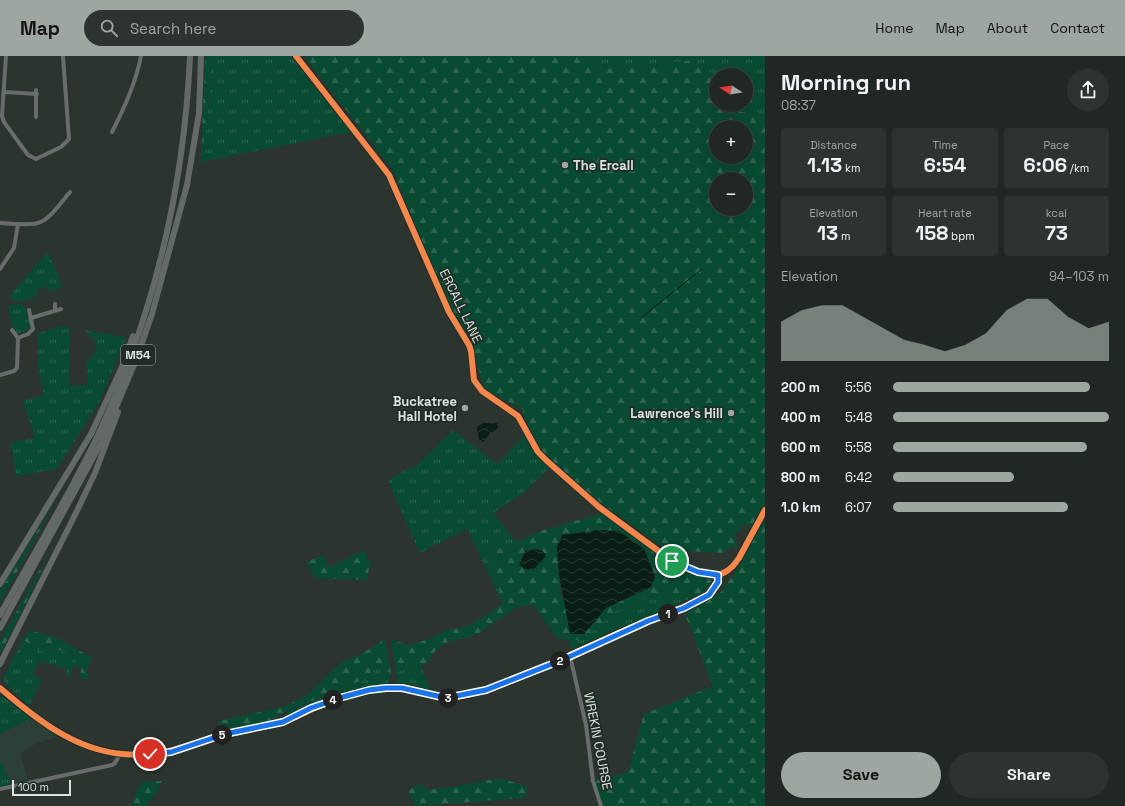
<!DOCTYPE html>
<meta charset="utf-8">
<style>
:root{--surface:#212724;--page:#2d3331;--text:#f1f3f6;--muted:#a2a5a6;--line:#3e4441;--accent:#9da6a1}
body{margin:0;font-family:"Space Grotesk",sans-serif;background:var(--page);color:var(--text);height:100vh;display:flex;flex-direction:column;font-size:15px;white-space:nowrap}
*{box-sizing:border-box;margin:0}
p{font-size:13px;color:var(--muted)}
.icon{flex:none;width:22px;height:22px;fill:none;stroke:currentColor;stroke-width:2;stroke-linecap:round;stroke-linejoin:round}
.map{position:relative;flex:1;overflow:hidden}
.sheet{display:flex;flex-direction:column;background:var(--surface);width:360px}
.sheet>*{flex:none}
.needle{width:26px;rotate:282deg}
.buttons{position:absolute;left:709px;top:12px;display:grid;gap:8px}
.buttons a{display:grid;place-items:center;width:44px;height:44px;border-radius:50%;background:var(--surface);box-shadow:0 4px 16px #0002,0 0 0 1px var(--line);font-size:20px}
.scale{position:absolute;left:12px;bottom:10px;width:59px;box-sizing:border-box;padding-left:4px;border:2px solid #dae4de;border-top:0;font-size:11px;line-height:14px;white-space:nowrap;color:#dae4de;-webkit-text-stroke:3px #1f2d26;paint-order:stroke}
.pin{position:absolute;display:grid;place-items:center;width:34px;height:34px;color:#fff;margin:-17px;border:2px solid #fff;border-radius:50%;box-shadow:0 1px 4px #0007}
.km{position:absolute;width:20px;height:20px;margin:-10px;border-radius:50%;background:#222;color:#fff;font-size:11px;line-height:20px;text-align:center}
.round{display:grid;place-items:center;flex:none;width:42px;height:42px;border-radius:21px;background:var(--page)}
.overview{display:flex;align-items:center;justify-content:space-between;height:68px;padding:0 16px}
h1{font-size:22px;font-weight:600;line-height:30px}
.figures{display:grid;grid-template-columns:repeat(3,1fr);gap:6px;height:68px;padding:4px 16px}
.figures div{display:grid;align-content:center;border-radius:4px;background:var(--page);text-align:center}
.figures b{font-size:20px;font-weight:600}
.figures small{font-size:11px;font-weight:400}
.figures p{font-size:11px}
.chart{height:112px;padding:8px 16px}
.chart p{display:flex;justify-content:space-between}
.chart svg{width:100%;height:72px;margin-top:4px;fill:var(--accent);opacity:.7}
.button{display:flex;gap:8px;margin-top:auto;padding:8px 16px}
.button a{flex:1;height:46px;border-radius:24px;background:var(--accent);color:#111;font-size:16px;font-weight:600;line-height:46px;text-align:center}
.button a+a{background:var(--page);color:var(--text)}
ul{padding:0 16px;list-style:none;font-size:13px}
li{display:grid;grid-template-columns:64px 48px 1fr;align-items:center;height:30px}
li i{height:10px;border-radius:5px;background:var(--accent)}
header{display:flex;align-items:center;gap:24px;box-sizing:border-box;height:56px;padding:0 20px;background:var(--accent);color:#111}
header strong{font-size:19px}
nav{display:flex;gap:22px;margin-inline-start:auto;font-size:14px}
.search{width:280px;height:36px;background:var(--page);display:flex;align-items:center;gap:10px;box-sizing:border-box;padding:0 14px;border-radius:22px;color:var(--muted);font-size:15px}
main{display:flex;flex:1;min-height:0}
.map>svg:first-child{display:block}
</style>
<header>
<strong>Map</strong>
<div class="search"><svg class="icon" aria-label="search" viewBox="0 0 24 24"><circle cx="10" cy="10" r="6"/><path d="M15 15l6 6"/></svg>Search here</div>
<nav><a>Home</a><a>Map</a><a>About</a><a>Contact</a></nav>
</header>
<main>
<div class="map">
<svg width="765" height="750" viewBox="0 0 765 750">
<defs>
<pattern id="grass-tufts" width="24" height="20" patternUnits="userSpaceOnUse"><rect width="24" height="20" fill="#094a33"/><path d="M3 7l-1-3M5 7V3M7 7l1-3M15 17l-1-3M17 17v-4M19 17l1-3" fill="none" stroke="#2c6450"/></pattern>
<pattern id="forest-firs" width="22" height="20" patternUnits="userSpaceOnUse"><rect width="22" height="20" fill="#094a33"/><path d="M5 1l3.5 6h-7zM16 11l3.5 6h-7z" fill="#2c6450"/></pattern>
<pattern id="water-waves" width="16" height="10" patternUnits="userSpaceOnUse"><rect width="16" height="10" fill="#091f15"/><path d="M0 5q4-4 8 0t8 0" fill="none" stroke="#2c3f37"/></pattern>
</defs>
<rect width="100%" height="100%" fill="#2c3430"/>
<path fill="#2c4036" d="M32 663 58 681 35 688 23 695 21 700 28 724 11 728 0 704V679L9 673Z"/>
<g fill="url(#grass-tufts)">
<path d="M215 0H293L356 75 201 106Z"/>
<path d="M591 0H765V58L741 56 734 49H746V19H716V29L693 4 615 14 598 9Z"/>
<path d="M48 195 60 223 62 231 50 236 47 230 36 234 38 239 21 246 14 245 9 240Z"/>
<path d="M20 248C28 251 33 266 29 274L18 278 12 272 8 249Z"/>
<path d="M61 270 70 272 69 330 88 329 86 306C102 294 99 287 84 274L126 281 100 345 56 414C42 414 30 419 16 420L10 386 35 382 23 345 44 339 38 312V277Z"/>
<path d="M453 374 497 408 526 378 536 400 549 412 526 435 493 457 516 486 489 497 503 548 467 473 420 497 388 425 410 411 413 413Z"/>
<path d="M661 537 683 545 572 597 569 582 584 583 612 557 634 545Z"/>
<path d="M23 584 42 595 52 592 77 600 70 621 66 620 67 613 39 605 33 618 42 625 29 650 7 629 3 622Z"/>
<path d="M421 610 431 637 398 629 396 616Z"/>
<path d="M376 612 391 617 388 627 338 640 289 659 287 656 365 623Z"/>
<path d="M0 638 32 663 9 673 0 679Z"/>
<path d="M0 704 11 728 0 731Z"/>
</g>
<g fill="url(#forest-firs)" fill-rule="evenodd">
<path d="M205 0H215L201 106Z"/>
<path d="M304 0H591L598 9 615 14 693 4 716 29V49H734L741 56 765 58V750H602L595 725 628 716 644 658 713 630 685 558 721 536 738 512 751 472 745 467 734 480 738 491 736 493 733 489 723 497 687 495 660 489 573 427 542 396 532 380 522 353 484 333 471 285 447 245 392 113ZM716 71H746V101H716ZM716 123H746V153H716Z"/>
<path d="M57 443 0 547V535Z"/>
<path d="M603 457 672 510 712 524C707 538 695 540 683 545L661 537 634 545 612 557 584 584 558 583 533 549 518 551 474 580 448 586 436 594 426 608 396 616 391 584 410 589 432 582 444 575 469 570 503 548 489 497 544 474ZM557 491 644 493 655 520 651 531 606 552 584 578 561 539Z"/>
<path d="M53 490 24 551 0 598V585Z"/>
<path d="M364 494 370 506 367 524 315 522 307 506 323 499 329 511Z"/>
<path d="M29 574 58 582 92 602 87 614 89 622 81 624 80 618 82 611 74 609 76 599 52 592 42 595 23 584Z"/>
<path d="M385 583 391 617 376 612 365 623 287 655 269 665 219 674V665L283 651 307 639 342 606 363 597Z"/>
<path d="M500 722 528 731 525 742 415 750 408 735 419 728 428 734 457 730Z"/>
<path d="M162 725 158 735 146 750H131L136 736 142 726Z"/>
</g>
<g fill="url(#water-waves)">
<path d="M483 367H497L498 371 496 374 490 377 484 386 479 384 477 371Z"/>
<path d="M600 474 619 475 644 493 655 520 651 531 606 552 584 578H570L559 519 557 491 562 479Z"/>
<path d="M536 493 543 495 546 500 534 513 527 514 519 509 525 495Z"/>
</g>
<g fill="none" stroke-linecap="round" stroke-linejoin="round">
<path stroke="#091f15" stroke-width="1" d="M641 262 702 213"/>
<g stroke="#686c6a" stroke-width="4">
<path d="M6 0 2 60 4 66 28 99 36 103 61 91 69 83 63 0"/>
<path d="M296 0 389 119 449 256 469 289 471 295 474 324 482 335 518 360 538 396 547 405 599 451 672 505 698 516 719 519 727 515 733 510 739 502 765 454"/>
<path d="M36 34V61"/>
<path d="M4 36 37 38"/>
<path d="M112 76C125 51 136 27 141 0"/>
<path d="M0 167C46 170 41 171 70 136"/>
<path d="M0 213 14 192 18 168"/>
<path d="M55 248V254"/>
<path d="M31 262 61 253"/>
<path d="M12 274 18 282"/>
<path d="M0 319 14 315 17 312 18 282 28 278 33 273 29 254"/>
<path d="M570 600 586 669 593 725 601 750"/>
<path d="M0 632C35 662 74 694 123 698 165 702 187 688 226 678 245 673 265 672 284 666 305 658 323 646 345 640 367 634 389 629 411 633 426 636 439 643 454 641 480 638 504 628 528 618 568 601 607 581 647 565 667 557 691 552 709 539 715 534 718 526 719 519"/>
<path d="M0 733 112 709 115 707 120 698"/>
</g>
<g stroke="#636a66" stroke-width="6">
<path d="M0 528 91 378 122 311 133 280"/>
<path d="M0 559C33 499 69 440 98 379 154 259 184 132 190 0"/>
<path d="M0 572 100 389 136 304 152 258 187 129 199 57 201 0"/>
<path d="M0 608 73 463 95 417 118 356"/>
</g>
<defs>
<g id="cycleway">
<path d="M296 0 389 119 449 256 469 289 471 295 474 324 482 335 518 360 538 396 547 405 599 451 672 505 698 516 719 519 727 515 733 510 739 502 765 454"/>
<path d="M0 632C35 662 74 694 123 698 165 702 187 688 226 678 245 673 265 672 284 666 305 658 323 646 345 640 367 634 389 629 411 633 426 636 439 643 454 641 480 638 504 628 528 618 568 601 607 581 647 565 667 557 691 552 709 539 715 534 718 526 719 519"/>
</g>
</defs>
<use href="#cycleway" stroke="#1f2d26" stroke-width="8"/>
<use href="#cycleway" stroke="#f5874c" stroke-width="6"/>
</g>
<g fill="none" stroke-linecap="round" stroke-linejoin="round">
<defs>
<path id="route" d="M150 698 171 696 225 678 283 666 311 652 343 641 369 634 386 632H402L446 642 486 634 562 604 648 565 684 552 709 539 718 526V519L698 516 672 505"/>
</defs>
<use href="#route" stroke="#fff" stroke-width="8"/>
<use href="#route" stroke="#1a73e8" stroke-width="5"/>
</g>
<g fill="#9da6a1" stroke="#1f2d26" stroke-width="1.5">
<circle cx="565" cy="109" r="4"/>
<circle cx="465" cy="352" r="4"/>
<circle cx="731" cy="357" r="4"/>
</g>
<g text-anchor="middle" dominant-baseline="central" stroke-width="3.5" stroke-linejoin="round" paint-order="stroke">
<rect fill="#1f2d26" stroke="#a2ada7" stroke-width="1" x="121" y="289" width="34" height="20" rx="3"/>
<g font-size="12" font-weight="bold" fill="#dae4de">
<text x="138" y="299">M54</text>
</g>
<g font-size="13" font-weight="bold" fill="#dae4de" stroke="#1f2d26" text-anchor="end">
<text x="573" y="109" text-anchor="start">The Ercall</text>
<text x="457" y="345">Buckatree<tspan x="457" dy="15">Hall Hotel</tspan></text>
<text x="723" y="357">Lawrence's Hill</text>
</g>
<g font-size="13" fill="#dae4de" stroke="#1f2d26">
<text transform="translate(461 250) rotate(64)">ERCALL LANE</text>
<text transform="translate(598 685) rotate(79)">WREKIN COURSE</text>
</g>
</g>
</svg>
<div class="buttons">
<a><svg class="needle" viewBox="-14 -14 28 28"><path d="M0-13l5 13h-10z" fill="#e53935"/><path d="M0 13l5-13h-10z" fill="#a2a5a6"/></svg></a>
<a>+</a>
<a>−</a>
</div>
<div class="scale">100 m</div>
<div class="pin" style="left:672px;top:505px;background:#1e9e55"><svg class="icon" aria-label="arrive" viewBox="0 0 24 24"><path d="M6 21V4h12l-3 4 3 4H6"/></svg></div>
<div class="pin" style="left:150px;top:698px;background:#d93025"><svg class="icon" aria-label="check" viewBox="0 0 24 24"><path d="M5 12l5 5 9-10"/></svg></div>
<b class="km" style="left:668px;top:558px">1</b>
<b class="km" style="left:560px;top:605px">2</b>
<b class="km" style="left:448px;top:642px">3</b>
<b class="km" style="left:333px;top:644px">4</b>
<b class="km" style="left:222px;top:679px">5</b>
</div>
<section class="sheet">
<div class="overview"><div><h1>Morning run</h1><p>08:37</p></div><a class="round"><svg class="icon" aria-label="share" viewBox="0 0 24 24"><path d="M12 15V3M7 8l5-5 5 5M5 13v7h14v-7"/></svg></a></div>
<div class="figures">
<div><p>Distance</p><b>1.13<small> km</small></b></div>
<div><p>Time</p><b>6:54</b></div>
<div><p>Pace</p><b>6:06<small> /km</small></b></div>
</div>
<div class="figures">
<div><p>Elevation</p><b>13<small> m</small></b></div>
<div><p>Heart rate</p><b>158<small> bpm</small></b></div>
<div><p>kcal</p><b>73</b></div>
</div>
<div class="chart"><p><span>Elevation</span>94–103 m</p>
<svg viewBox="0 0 160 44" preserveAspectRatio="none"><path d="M0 44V20L10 13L20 10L30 10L40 17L50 24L60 31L70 34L80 38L90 34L100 27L110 13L120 6L130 6L140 17L150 24L160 20V44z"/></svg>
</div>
<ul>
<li><b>200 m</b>5:56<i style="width:91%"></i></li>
<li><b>400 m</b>5:48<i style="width:100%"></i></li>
<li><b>600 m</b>5:58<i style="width:90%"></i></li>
<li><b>800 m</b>6:42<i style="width:56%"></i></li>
<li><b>1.0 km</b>6:07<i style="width:81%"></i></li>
</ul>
<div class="button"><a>Save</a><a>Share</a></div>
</section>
</main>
